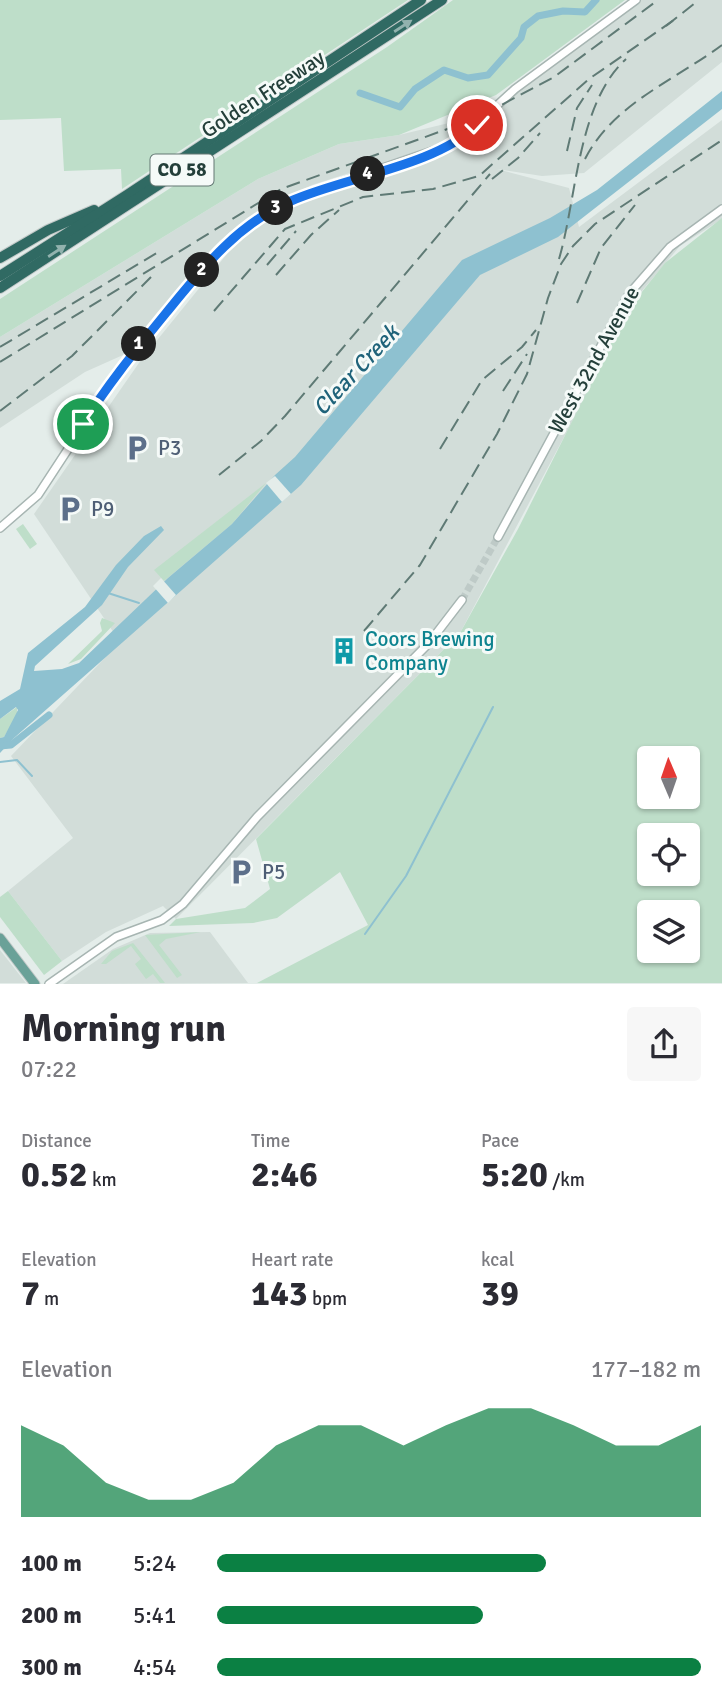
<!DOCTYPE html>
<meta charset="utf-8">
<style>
:root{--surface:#fff;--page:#f7f7f7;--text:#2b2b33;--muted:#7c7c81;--accent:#0b8043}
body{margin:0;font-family:Signika,sans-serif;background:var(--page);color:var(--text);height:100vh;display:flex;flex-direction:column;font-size:26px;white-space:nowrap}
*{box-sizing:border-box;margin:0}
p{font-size:23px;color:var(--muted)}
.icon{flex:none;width:38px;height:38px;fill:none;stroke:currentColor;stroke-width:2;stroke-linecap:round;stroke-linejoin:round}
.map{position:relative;height:984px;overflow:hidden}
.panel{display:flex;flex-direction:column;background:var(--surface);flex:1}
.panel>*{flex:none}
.needle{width:46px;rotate:358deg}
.buttons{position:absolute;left:637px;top:746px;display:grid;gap:14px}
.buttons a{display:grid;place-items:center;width:63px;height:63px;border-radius:7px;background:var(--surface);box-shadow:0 2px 5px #0004;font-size:35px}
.pin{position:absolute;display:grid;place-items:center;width:60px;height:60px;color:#fff;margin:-30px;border:4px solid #fff;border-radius:50%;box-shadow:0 2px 7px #0007}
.km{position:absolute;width:35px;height:35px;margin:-18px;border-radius:50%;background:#222;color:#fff;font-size:19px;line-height:35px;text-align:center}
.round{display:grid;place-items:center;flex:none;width:74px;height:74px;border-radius:7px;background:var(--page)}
.overview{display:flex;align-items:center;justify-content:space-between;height:119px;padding:0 21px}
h1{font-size:38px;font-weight:800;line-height:52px}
.stats{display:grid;grid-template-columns:repeat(3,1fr);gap:10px;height:119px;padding:7px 21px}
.stats div{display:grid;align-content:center}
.stats b{font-size:35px;font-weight:800}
.stats small{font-size:19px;font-weight:400}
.stats p{font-size:19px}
.chart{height:196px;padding:14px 21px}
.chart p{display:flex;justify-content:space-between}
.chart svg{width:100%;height:126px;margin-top:7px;fill:var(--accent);opacity:.7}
ul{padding:0 21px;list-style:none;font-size:23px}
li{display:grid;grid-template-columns:112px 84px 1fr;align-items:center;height:52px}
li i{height:18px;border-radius:9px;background:var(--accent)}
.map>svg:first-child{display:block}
</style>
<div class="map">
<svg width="722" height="984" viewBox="0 0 722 984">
<rect width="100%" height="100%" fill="#e4edea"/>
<g fill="#d2ddd9">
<path d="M639 0H722V62L584 173 542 176 497 169 569 188 579 227 722 120V219L680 246 641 292 460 633 176 919 163 906 106 932 62 961 8 891 73 838 11 756 120 642 34 514 141 360 235 244 269 218 305 201 432 160 487 118 472 123 440 144 312 185 247 218 229 233 123 355 85 372 0 428V337L258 179 339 144 399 135 453 122 504 100Z"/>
<path d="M210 932 248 983 63 984 113 949 150 933Z"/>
<path d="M0 950 26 983H0Z"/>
</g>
<g fill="#bedec9" fill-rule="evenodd">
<path d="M0 0H408L122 189 121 169 64 171 61 118 0 120Z"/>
<path d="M453 0H625L496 95 399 135 339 144 258 179 0 337V299L387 47Z"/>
<path d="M722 218V983H257L368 925 340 872 277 918 253 923 169 926 176 919 245 908 270 889 256 839 460 633 518 529 629 308 665 263ZM649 758H688V796H649ZM649 835H688V873H649ZM649 912H688V950H649Z"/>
<path d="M266 483 232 524 164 581 154 570Z"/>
<path d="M23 524 37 544 30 549 16 529Z"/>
<path d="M102 618 115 623 81 659 68 664 102 631 100 623Z"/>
<path d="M17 707V715L4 737 0 738V719Z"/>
<path d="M8 891 62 961 44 975 0 917V897Z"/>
<path d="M201 932 166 939 159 945 182 975 177 978 145 935Z"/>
<path d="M133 943 134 944 165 983H160L153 974 146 979 135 964 141 959 131 946 106 964H101L112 951Z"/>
</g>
<path fill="#8ec1d0" d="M722 91V109L558 237 480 275 301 485 14 738 0 753V738L4 737 18 710 16 707 0 719V701L20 689 28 653 85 607 116 565 144 536 161 526 164 530 128 567 102 605 35 666 34 671 62 669 79 663 168 578 232 524 275 475 295 457 462 260 550 218 597 190Z"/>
<g fill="#e4edea">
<path d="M275 476 291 494 282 502 266 483Z"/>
<path d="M161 578 176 595 168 603 153 586Z"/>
</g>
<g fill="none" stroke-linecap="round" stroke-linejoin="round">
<g stroke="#8ec1d0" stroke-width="2">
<path d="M108 593 139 603"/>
<path d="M0 762 17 760 32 776"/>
<path d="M365 934 406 876 493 707"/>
</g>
<g stroke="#8ec1d0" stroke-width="7">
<path d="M360 93 400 107 415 89 444 70 468 78 488 75 521 38 524 27 538 16 563 11 585 12 596 0"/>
<path d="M0 746 11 745 49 715"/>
</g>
<path stroke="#becac7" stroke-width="7" stroke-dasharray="7 3.5" stroke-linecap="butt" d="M462 600 498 537"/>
<defs>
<g id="minor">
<path d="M0 528 38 495 125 362 233 237 273 209 309 193 456 143 515 89 636 0"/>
<path d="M498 537 629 294 670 247 722 209"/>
<path d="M49 984 116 937 162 920 183 904 257 817 429 643 462 600"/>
</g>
<path id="major" d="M0 938 35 984"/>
<g id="highway">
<path d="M0 258 48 230 94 210"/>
<path d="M0 276 127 195 421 0"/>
<path d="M0 288 442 0"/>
</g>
</defs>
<use href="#minor" stroke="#a7b5b2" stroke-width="10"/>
<use href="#major" stroke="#c2c9c8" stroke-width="11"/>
<use href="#highway" stroke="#c2c9c8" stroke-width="12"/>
<use href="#minor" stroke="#fff" stroke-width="7"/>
<use href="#major" stroke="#6aa198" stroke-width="9"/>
<use href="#highway" stroke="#306a63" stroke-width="10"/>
<g stroke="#5f7a75" stroke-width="2" stroke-dasharray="14 7" stroke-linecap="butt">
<path d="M666 26 699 0"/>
<path d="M567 151 577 108 592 85"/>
<path d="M585 159C613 104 675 80 722 45"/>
<path d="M492 179 518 158 540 133"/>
<path d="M559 259C577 198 577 104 626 59"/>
<path d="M267 265 296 231"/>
<path d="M276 275 311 235 339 210"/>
<path d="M577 303 601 248 635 205"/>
<path d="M214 311 285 229 363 197 433 189 479 176 589 79 674 20"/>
<path d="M0 347 160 251"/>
<path d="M0 362 281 189 475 119 554 77 658 0"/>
<path d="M503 391 527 354"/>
<path d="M0 411 72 356 151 277"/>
<path d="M440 449 482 380 522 347 536 330"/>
<path d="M219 475 261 441 285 416 490 174"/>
<path d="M364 631 420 565 497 434 527 374 548 298 561 264 573 246 595 224 722 140"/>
</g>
</g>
<defs><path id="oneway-solid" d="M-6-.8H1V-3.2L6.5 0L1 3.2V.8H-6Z" transform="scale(1.75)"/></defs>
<g fill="#92b2ae">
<use href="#oneway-solid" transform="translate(403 26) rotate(-33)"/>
<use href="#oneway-solid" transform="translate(57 251) rotate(-33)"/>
</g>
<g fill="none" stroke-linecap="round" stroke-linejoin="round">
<defs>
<path id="route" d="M83 424C108 384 136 350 166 313 202 269 237 224 291 201 345 177 436 166 477 125"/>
</defs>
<use href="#route" stroke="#fff" stroke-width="14"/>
<use href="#route" stroke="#1a73e8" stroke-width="9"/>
</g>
<defs>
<symbol id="parking-bare" viewBox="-9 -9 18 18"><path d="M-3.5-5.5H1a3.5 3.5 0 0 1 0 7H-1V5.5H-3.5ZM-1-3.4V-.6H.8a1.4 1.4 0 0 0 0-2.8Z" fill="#5c6f8a" stroke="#f5faf8" stroke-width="2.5" paint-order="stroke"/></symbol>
<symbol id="building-bare" viewBox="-9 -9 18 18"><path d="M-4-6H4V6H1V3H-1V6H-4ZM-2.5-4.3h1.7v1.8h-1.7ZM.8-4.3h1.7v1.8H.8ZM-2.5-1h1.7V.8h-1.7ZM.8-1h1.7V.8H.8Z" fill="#0f9aa8" stroke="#f5faf8" stroke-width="2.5" paint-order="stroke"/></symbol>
</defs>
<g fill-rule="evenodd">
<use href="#parking-bare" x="118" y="429" width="38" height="38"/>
<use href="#parking-bare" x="51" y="490" width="38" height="38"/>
<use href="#building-bare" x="325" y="632" width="38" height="38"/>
<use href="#parking-bare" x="222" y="853" width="38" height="38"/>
</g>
<g text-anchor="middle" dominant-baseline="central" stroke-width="6" stroke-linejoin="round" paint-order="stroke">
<rect fill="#f5faf8" stroke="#637773" stroke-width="2" x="150.5" y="154.5" width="63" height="31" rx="5"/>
<g font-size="19" font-weight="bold" fill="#243f3a">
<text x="182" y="170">CO 58</text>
</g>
<g font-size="21" fill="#243f3a" stroke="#f5faf8">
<text transform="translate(263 94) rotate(-33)">Golden Freeway</text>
<text transform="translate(594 360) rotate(-61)">West 32nd Avenue</text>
</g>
<g font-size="21" fill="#4e5e75" stroke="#f5faf8" text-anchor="start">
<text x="158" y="448">P3</text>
<text x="91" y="509">P9</text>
<text x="262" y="872">P5</text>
</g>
<g font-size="21" fill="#0d838f" stroke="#f5faf8" text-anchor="start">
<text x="365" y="639">Coors Brewing<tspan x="365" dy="24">Company</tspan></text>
</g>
<g font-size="23" font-style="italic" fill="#1f637a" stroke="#f5faf8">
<text transform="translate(356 370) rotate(-47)">Clear Creek</text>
</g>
</g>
</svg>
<div class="buttons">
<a><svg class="needle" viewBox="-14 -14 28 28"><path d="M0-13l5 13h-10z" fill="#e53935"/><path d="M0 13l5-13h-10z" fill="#7c7c81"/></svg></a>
<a><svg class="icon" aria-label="locate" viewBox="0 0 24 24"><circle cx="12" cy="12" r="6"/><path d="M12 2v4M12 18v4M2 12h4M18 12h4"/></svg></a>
<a><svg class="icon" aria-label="layers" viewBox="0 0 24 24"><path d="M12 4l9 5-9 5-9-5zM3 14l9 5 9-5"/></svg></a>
</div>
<div class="pin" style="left:83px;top:424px;background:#1e9e55"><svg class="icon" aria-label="arrive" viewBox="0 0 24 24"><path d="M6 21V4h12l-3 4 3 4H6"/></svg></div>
<div class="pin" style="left:477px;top:125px;background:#d93025"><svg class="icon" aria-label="check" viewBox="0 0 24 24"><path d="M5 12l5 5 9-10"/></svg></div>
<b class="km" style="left:139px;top:344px">1</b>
<b class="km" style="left:202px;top:270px">2</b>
<b class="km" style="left:276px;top:208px">3</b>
<b class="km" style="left:368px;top:174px">4</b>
</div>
<section class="panel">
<div class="overview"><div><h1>Morning run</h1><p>07:22</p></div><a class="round"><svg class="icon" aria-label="share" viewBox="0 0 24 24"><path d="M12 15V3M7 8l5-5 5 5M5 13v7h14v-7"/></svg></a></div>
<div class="stats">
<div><p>Distance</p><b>0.52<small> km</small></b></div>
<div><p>Time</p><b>2:46</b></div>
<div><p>Pace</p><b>5:20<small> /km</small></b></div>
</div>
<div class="stats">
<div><p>Elevation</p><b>7<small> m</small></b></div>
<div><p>Heart rate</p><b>143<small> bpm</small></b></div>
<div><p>kcal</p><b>39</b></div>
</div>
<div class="chart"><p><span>Elevation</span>177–182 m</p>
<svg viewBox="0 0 160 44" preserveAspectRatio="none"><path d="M0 44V12L10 19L20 32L30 38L40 38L50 32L60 19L70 12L80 12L90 19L100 12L110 6L120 6L130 12L140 19L150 19L160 12V44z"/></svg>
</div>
<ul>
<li><b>100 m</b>5:24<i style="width:68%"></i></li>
<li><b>200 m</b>5:41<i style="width:55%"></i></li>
<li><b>300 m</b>4:54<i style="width:100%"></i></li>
</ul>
</section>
